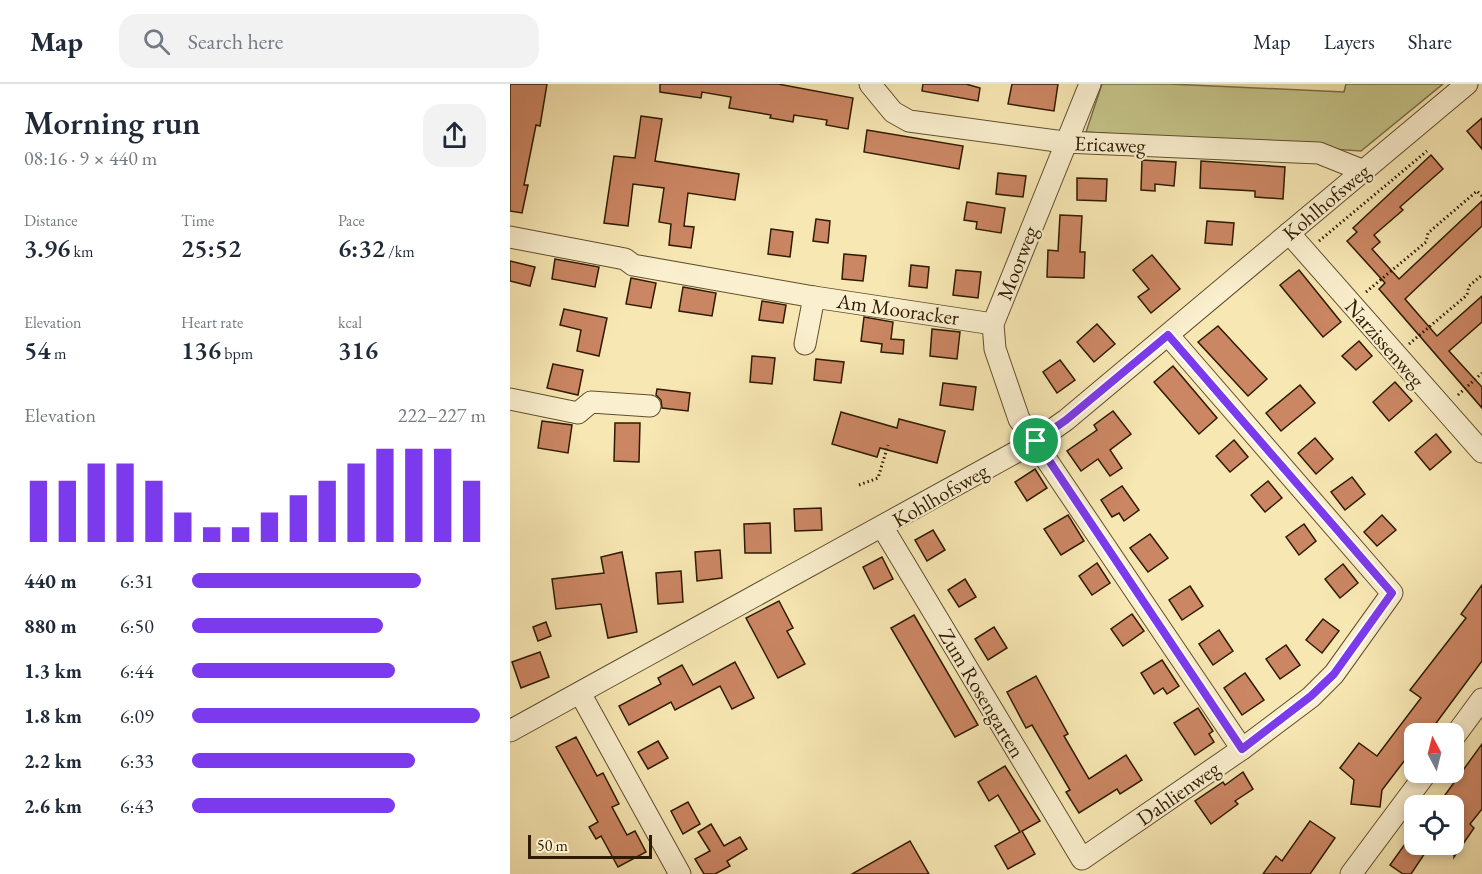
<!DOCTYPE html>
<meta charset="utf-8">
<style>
:root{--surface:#fff;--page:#f2f2f3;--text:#1f2937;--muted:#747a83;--line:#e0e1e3;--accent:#7c3aed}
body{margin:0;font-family:"EB Garamond",serif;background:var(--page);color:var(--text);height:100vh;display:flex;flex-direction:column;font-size:22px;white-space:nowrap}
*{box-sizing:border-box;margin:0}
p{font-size:20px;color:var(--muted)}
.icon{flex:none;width:33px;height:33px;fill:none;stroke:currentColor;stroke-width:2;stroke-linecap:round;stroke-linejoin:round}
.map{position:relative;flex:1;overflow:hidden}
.side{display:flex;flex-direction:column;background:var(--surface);width:510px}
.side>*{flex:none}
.needle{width:39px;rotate:353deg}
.controls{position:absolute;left:894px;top:639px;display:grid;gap:12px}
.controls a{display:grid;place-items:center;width:60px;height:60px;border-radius:12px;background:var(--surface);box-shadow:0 3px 9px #0003;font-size:30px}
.scale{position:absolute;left:18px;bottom:15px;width:124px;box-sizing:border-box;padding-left:6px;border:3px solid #2f1b00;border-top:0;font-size:16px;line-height:21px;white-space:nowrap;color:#2f1b00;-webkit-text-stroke:4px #faefce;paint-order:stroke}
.pin{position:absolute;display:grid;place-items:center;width:51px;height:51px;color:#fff;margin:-26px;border:3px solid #fff;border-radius:50%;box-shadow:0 2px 6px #0007}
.round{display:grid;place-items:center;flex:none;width:63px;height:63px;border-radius:18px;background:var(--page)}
.overview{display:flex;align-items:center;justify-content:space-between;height:102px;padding:0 24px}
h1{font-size:33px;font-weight:600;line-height:45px}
.metrics{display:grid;grid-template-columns:repeat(3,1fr);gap:9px;height:102px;padding:6px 24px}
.metrics div{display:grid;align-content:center}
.metrics b{font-size:26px;font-weight:600}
.metrics small{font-size:16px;font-weight:400}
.metrics p{font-size:16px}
.chart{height:168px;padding:12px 24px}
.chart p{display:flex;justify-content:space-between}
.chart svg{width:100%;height:108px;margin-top:6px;stroke:var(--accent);stroke-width:6}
ul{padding:0 24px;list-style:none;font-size:20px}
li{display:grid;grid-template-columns:96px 72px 1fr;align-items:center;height:45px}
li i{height:15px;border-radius:8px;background:var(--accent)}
header{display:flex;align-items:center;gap:36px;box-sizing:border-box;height:84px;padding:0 30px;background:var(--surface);border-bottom:2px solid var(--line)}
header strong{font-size:28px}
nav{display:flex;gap:33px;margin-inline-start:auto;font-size:21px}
.search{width:420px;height:54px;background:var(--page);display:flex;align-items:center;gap:15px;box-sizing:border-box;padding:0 21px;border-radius:18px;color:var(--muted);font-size:22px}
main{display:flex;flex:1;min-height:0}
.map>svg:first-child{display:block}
</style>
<header>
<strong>Map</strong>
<div class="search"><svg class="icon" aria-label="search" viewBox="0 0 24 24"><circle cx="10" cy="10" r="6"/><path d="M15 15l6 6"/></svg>Search here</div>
<nav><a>Map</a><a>Layers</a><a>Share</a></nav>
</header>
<main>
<section class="side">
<div class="overview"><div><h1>Morning run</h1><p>08:16 · 9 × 440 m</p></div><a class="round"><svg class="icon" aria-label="share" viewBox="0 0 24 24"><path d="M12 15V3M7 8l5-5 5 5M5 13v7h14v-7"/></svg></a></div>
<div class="metrics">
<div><p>Distance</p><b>3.96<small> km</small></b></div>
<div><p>Time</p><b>25:52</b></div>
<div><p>Pace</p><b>6:32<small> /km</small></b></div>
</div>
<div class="metrics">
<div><p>Elevation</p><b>54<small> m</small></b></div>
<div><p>Heart rate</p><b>136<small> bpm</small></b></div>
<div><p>kcal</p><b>316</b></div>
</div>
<div class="chart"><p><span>Elevation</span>222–227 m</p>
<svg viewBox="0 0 160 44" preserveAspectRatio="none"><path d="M5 44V19M15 44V19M25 44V12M35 44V12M45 44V19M55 44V32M65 44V38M75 44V38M85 44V32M95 44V25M105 44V19M115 44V12M125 44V6M135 44V6M145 44V6M155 44V19"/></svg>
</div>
<ul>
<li><b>440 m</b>6:31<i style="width:78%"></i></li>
<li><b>880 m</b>6:50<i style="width:65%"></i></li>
<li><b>1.3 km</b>6:44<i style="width:69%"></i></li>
<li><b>1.8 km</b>6:09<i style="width:98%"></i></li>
<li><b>2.2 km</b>6:33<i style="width:76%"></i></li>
<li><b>2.6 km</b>6:43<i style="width:69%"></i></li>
</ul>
</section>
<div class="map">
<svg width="972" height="790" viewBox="0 0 972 790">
<rect width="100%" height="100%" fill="#f7e7b3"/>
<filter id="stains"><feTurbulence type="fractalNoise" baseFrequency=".00333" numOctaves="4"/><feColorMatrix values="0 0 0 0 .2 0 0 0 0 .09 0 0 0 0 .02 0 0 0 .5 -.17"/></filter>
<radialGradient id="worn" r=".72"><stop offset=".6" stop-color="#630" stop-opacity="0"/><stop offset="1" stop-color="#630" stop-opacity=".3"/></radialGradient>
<path fill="#c4c388" stroke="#7a6f44" stroke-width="1.5" d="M592 0H659L834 8 836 0H933L851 67 576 48Z"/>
<g fill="#cb8663" stroke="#2f1b00" stroke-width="1.5">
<path d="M0 0H37L30 42 26 41 14 101H18L12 129 0 127Z"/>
<path d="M150 0H268L343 14 338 45 316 41 317 36 284 31 283 38 260 34 261 31 219 24 221 13 192 8 191 14 150 8Z"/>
<path d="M413 0H456L470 4 468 17 412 7Z"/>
<path d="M502 0H548L544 27 498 20Z"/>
<path d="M131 32 152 35 145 77 229 90 225 116 178 109 174 142 184 143 181 164 159 161 161 140 149 138 154 104 123 100 118 142 94 139 104 72 125 74Z"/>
<path d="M972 34V65L957 47Z"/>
<path d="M357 46 453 62 449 85 354 68Z"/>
<path d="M921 71 933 85 890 123 893 126 864 151 870 158 862 165 889 195 972 117V142L895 215 927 252 972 212V238L939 267 972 303V324L869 205 875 199 837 157 847 148 843 144Z"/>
<path d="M632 76 666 78 664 102 645 100V107L631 106Z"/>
<path d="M691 77 775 83 773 115 745 113V107L690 104Z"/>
<path d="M488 89 516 92 513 113 486 110Z"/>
<path d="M567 94 597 95 596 117 567 116Z"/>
<path d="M457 118 495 124 491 149 466 145 467 138 454 136Z"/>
<path d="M550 131 572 132 570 168H575L574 194 537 193 538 166 548 167Z"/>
<path d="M306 135 320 137 318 159 303 157Z"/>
<path d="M697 137 724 139 722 161 695 159Z"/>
<path d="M261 145 283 148 280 173 258 170Z"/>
<path d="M334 170 356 172 353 197 332 195Z"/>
<path d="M642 171 670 205 641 229 628 213 639 205 623 186Z"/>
<path d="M45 175 89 183 85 203 42 195Z"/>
<path d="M0 177 25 183 20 202 0 197Z"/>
<path d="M401 181 419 183 417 204 399 202Z"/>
<path d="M446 186 471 188 468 214 443 211Z"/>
<path d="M789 186 831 238 813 253 770 201Z"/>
<path d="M121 194 146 199 141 224 116 220Z"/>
<path d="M173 203 206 209 202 232 169 227Z"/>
<path d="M252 217 276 221 273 239 249 236Z"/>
<path d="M54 225 97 234 89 272 67 267 71 246 50 241Z"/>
<path d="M354 233 383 238 381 255 394 256 393 270 371 268 372 260 351 257Z"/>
<path d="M587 240 605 260 584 278 567 258Z"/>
<path d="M708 242 757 295 738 312 688 258Z"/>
<path d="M422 245 450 248 447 275 420 272Z"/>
<path d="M849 257 862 272 846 286 832 272Z"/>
<path d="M242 272 265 274 262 300 240 298Z"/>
<path d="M306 275 334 278 331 299 304 296Z"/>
<path d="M550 276 565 296 547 309 533 288Z"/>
<path d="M43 280 73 286 68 311 37 304Z"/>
<path d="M663 282 707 334 689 350 644 298Z"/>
<path d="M885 298 902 317 879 337 863 318Z"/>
<path d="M433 299 466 303 463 326 430 321Z"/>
<path d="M790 301 805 319 771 347 756 329Z"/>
<path d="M147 305 180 309 178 327 152 324 151 316 146 311Z"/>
<path d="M603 327 621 350 600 366 612 384 600 392 588 375 571 387 557 367 587 346 584 341Z"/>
<path d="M331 328 387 344 389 335 435 347 427 379 370 364 367 373 322 360Z"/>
<path d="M32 337 62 341 58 369 28 364Z"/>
<path d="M105 339H130L129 378 104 377Z"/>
<path d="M926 350 941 368 920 386 905 368Z"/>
<path d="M805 354 823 375 806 390 788 369Z"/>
<path d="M724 356 738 373 720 388 706 372Z"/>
<path d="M525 385 537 404 517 417 505 398Z"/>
<path d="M842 393 855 410 835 426 821 408Z"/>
<path d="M758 397 772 414 755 428 741 411Z"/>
<path d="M612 402 629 426 614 437 609 429 602 433 591 416Z"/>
<path d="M311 424 312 446 285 447 284 425Z"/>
<path d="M558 431 574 457 551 471 534 445Z"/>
<path d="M872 431 886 446 867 462 854 448Z"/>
<path d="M260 439 261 469H235L234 440Z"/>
<path d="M794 440 806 457 789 471 776 453Z"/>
<path d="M423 446 435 466 417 477 405 456Z"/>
<path d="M640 450 658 474 638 488 620 464Z"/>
<path d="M210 466 212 494 187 497 185 468Z"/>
<path d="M112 468 127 548 98 554 91 520 46 525 42 495 94 489 91 473Z"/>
<path d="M372 473 383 495 364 505 353 483Z"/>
<path d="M587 479 600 499 582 511 569 492Z"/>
<path d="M833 480 848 499 830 514 815 495Z"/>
<path d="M171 487 173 518 148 520 146 489Z"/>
<path d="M455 495 466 513 449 523 438 506Z"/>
<path d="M972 501V577L918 650H904V677L898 672 872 706 870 723 841 720 844 696 830 684 849 659 867 672 911 614 900 606 956 534 951 530Z"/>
<path d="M680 502 693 522 672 536 659 516Z"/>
<path d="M269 517 283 544 277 547 295 580 268 594 236 534Z"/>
<path d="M622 530 634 547 613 562 601 545Z"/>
<path d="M404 531 468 641 445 653 381 544Z"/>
<path d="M813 535 829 547 812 569 796 556Z"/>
<path d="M36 538 41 552 28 557 23 543Z"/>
<path d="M484 543 497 564 478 576 465 555Z"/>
<path d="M709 546 723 567 703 581 689 560Z"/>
<path d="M776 561 790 581 770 595 756 575Z"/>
<path d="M30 568 39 593 11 604 2 578Z"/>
<path d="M652 576 669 602 657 610 653 604 644 610 631 589Z"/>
<path d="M225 578 244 614 222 625 210 602 165 626 161 618 119 641 109 622 151 600 148 594 172 581 183 601Z"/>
<path d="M735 589 754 616 732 631 714 604Z"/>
<path d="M526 592 558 650 554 652 579 695 616 671 632 696 610 710 607 705 569 729 556 708 560 706 522 641 516 644 497 608Z"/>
<path d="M688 624 703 647 699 650 704 658 685 671 664 639Z"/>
<path d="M66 653 87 692 93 689 109 720 102 723 117 751 125 747 136 768 108 783 91 752 86 755 79 743 88 738 46 663Z"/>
<path d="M148 657 158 674 138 685 128 668Z"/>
<path d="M972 660V725L960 740 964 744 944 773V722H927Z"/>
<path d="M495 682 530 737 512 747 525 770 498 785 485 762 510 748 488 711 479 717 468 698Z"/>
<path d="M733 688 743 705 725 717 728 720 701 740 685 717 713 698 715 701Z"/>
<path d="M178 718 190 740 173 750 161 727Z"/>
<path d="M800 737 825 754 800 790H753L766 772 772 777Z"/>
<path d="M201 740 214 762 230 753 237 765 217 777 220 782 205 790H194L185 775 200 767 188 748Z"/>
<path d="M400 757 419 790H342Z"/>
<path d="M895 760H921L901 790H893L880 781Z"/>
</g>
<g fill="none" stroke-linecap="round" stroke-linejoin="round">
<defs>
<g id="minor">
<path d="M360 0 383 28 399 37 554 58 809 69 854 87"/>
<path d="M580 0 483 240 485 265 509 335 732 665"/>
<path d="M779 149 972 368"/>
<path d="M0 153 115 175 123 181 304 213"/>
<path d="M295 260 304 213 483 240"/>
<path d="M0 315 68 329 81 318 140 322"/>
<path d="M373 444 572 775 732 665 801 613 824 590 882 509 658 251"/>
<path d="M70 609 170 790"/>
<path d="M0 647 526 357 556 336 957 0"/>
<path d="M944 653 972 615"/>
<path d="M841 790 917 688"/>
</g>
</defs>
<use href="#minor" stroke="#614e2d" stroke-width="23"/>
<g stroke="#2f1b00" stroke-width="3" stroke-dasharray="1.5 3" stroke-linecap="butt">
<path d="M809 157 917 67"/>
<path d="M856 208 916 158 918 149 967 107 972 112"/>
<path d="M899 260 957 211 959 202 972 191"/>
<path d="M948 311 972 289"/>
<path d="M349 401 368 394 378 361"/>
</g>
<use href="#minor" stroke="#faefce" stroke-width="21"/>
</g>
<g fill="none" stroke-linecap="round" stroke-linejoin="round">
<defs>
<path id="route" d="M658 251 882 509 824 590 801 612 732 665 526 357 556 336Z"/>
</defs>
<use href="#route" stroke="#fff" stroke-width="12"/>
<use href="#route" stroke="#7c3aed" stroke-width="8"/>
</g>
<g text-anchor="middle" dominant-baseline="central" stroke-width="4.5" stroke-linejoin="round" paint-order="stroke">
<g font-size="21" fill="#2f1b00" stroke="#faefce">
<text transform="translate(600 60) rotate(2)">Ericaweg</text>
<text transform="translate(816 118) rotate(-40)">Kohlhofsweg</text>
<text transform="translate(507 179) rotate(-69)">Moorweg</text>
<text transform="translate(388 225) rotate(8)">Am Mooracker</text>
<text transform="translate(875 259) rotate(49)">Narzissenweg</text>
<text transform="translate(430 411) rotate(-30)">Kohlhofsweg</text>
<text transform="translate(472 609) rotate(59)">Zum Rosengarten</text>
<text transform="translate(668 709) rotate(-35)">Dahlienweg</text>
</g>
</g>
<rect width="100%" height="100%" filter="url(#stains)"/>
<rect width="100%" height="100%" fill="url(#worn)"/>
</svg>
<div class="controls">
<a><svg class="needle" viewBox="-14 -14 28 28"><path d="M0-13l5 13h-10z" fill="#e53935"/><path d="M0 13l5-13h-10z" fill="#747a83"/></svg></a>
<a><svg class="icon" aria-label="locate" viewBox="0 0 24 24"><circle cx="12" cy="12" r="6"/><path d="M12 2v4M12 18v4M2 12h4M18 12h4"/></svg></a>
</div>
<div class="scale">50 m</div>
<div class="pin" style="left:526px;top:357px;background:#1e9e55"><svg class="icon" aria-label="arrive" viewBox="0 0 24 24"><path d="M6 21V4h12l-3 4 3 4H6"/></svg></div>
</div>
</main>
